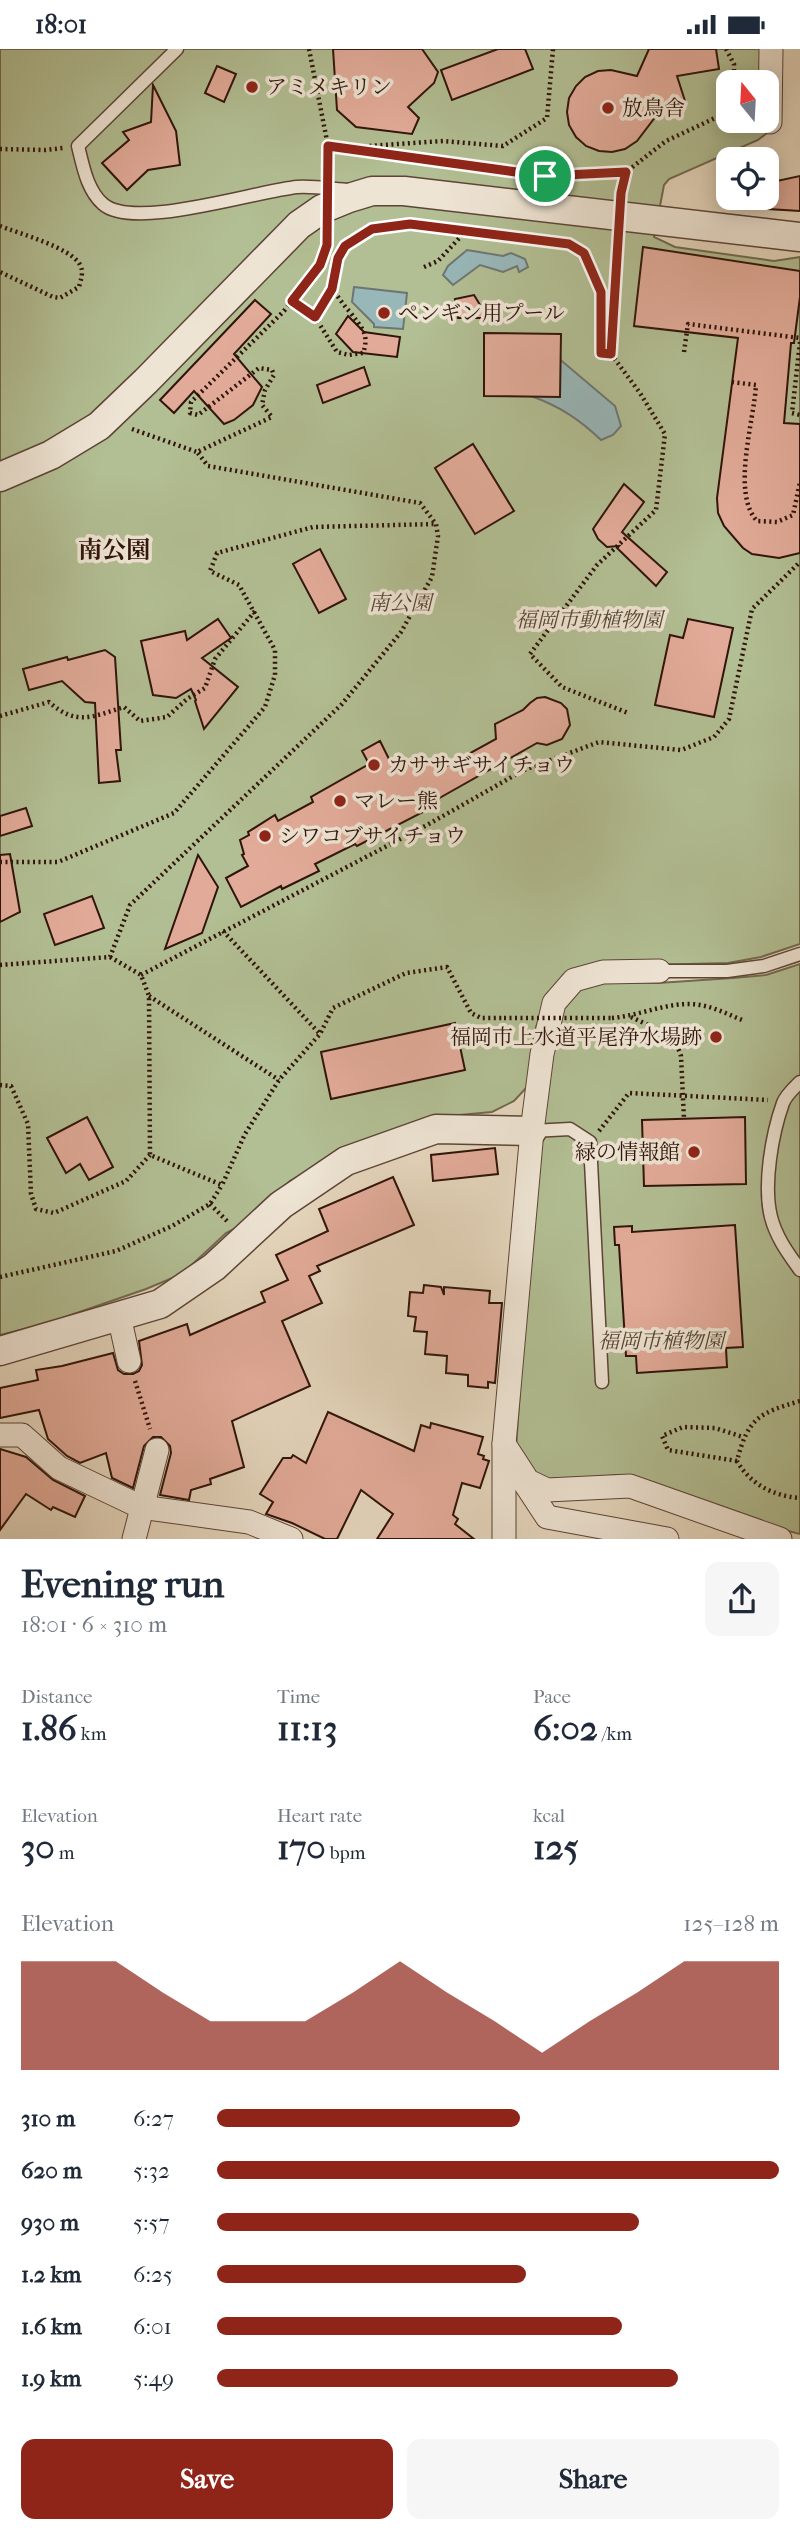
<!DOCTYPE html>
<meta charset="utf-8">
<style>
:root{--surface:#fff;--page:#f6f6f7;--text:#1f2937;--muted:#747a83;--accent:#8f2418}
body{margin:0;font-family:"IM FELL French Canon","Noto Serif JP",serif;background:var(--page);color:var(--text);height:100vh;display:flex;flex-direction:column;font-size:26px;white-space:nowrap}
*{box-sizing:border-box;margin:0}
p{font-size:23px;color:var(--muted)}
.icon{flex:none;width:38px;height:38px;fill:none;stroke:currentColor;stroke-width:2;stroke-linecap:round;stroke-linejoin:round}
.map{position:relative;height:1490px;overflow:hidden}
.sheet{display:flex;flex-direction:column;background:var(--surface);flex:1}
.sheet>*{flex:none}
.needle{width:46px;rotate:342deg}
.fabs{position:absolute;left:716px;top:21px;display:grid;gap:14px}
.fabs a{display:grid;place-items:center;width:63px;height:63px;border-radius:14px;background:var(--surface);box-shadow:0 4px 18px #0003;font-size:35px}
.pin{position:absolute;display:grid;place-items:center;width:60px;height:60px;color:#fff;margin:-30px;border:4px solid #fff;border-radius:50%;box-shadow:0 2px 7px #0007}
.round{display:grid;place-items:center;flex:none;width:74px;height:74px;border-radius:14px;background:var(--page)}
.summary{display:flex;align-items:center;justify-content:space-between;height:119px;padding:0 21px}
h1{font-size:38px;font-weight:800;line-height:52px}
.metrics{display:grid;grid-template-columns:repeat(3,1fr);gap:10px;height:119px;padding:7px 21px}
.metrics div{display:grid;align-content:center}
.metrics b{font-size:35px;font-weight:800}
.metrics small{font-size:19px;font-weight:400}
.metrics p{font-size:19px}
.chart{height:196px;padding:14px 21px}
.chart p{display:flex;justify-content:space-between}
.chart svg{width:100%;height:126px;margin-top:7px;fill:var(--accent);opacity:.7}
.primary-button{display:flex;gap:14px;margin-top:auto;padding:14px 21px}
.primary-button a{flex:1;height:80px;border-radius:14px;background:var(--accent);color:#fff;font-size:28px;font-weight:800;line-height:80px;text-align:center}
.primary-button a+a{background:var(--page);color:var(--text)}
ul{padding:0 21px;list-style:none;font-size:23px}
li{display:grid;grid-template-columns:112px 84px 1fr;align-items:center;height:52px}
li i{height:18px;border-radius:9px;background:var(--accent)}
.status{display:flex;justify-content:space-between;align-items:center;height:49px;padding:0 35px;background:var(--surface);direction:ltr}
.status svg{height:19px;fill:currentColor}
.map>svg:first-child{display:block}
</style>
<div class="status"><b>18:01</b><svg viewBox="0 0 49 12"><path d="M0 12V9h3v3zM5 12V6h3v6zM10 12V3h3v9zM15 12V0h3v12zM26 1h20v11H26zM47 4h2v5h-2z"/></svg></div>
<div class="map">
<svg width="800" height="1490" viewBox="0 0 800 1490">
<rect width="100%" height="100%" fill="#e5d6bd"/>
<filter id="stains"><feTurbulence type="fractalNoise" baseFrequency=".00286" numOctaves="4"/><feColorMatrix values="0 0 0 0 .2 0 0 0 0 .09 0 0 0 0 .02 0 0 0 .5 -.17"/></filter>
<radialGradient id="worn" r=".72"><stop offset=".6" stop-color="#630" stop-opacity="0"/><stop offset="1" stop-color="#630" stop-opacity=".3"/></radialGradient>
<g fill="#b2be93" stroke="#71694e" stroke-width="2" fill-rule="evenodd">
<path d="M0 0H771L767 84 758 91 669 130 664 136 654 188 675 198 774 212 800 208V895L761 908 728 914 608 917 543 961 536 978 527 1038 514 1052 492 1063 437 1068 322 1114 290 1132 242 1176 226 1184 182 1225 146 1240 42 1276 0 1286ZM728 33H766V72H728Z"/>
<path d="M800 915V1485L773 1478 649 1434 616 1426 549 1435 536 1430 516 1399 532 1165 544 1036 568 944 602 932 658 934 733 929 766 926Z"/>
</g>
<g fill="#98b7b9" stroke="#6e7673" stroke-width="2">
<path d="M467 201 503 207 511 204 525 210 528 218 519 223 517 217 503 223 480 216 453 236 443 226 448 217Z"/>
<path d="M354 238 407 244 403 280 374 278V275L352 253Z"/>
<path d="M550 302 615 357 621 377 613 386 601 391C579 370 559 357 531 347Z"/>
</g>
<g fill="#e2ab99" stroke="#30140a" stroke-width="2">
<path d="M333 0H422L438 23 434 34 408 58 419 69 412 85 356 78 337 61Z"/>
<path d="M498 0H525L533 20 452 51 441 21Z"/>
<path d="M649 0H716L719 20 677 27 686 55 668 61 666 54 637 92 625 100 612 103 599 102 586 97 576 88 569 76 567 63 569 49 576 37 585 28 598 22 611 21 637 27Z"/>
<path d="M217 17 236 25 224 53 205 44Z"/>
<path d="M153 36 176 82 180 116 148 121 127 141 102 114 129 91 123 83 151 73Z"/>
<path d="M800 127V162L768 160 772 133Z"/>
<path d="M643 198 800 222V248L794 294H791L784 374 800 375V504L779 509 752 505 743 499 724 477 718 464 717 449 738 289 634 277Z"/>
<path d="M474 246 488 269H458L455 250Z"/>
<path d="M255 251 271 265 234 305 262 338 253 356 234 371 224 375 194 342 174 364 160 351Z"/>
<path d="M348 267 364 283 400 288 397 308 353 303 336 285Z"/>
<path d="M484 284 561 285 560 348 484 347Z"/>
<path d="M364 318 370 336 323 354 317 336Z"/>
<path d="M473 395 514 462 475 485 435 419Z"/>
<path d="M624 435 644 453 622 483 667 523 656 537 617 499 619 497 607 498 598 490 593 480Z"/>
<path d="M320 500 346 550 319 564 293 515Z"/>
<path d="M218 570 231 589 202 609 238 638 204 680 195 652 196 651 191 640 176 649 153 646 141 592 185 582 187 591Z"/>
<path d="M688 570 733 579 714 668 655 656 670 586 683 589Z"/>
<path d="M105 601 115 608 121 701H116L120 732 99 734 95 654 85 653 62 632 29 641 23 620 67 608 68 611Z"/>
<path d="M545 648 561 654 567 660 570 676 562 690 547 696 537 694 436 751 423 763 357 797 355 795 315 815 319 822 282 840 281 837 241 858 226 829 248 817 242 806 244 805 240 791 249 786 248 783 275 766 278 772 313 753 311 748 369 715 362 702 380 692 389 710 402 719 418 710 445 718 496 690 495 675 523 661 530 654 537 649Z"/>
<path d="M26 759 32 777 0 787V767Z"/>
<path d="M10 805 20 863 0 873V806Z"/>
<path d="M198 806 218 838 202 884 165 900Z"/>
<path d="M92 847 104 879 55 896 44 865Z"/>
<path d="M455 974 465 1021 331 1050 321 1003Z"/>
<path d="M87 1068 113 1118 89 1131 80 1115 66 1124 47 1089Z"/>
<path d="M745 1068 746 1135 644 1137 642 1071Z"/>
<path d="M495 1099 498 1125 433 1132 431 1106Z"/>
<path d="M393 1128 414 1176 317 1217 320 1222 309 1227 322 1254 282 1272 310 1337 232 1372 244 1418 210 1430 211 1435 191 1441 189 1451 160 1446 171 1404 170 1397 161 1388H153L144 1397 133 1439 112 1429 106 1404 80 1414 67 1407 48 1390 39 1361 0 1369V1339L38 1331 36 1321 62 1317 113 1304 118 1321 124 1325H133L139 1322 142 1316 139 1292 187 1275 190 1286 265 1253 261 1243 288 1231 276 1206 328 1182 319 1160Z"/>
<path d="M735 1176 743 1298 726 1299 727 1318 637 1324 636 1307H626L619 1196H615L614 1178 632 1177V1183Z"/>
<path d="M424 1236 441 1238 444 1246V1238L490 1242 489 1254H502L495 1334 488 1333V1339L468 1337V1326L446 1324 447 1307 425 1305 427 1283 414 1282 416 1268 408 1267 410 1243 423 1244Z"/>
<path d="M328 1363 414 1402 421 1376 430 1379 431 1374 483 1388 478 1405 484 1407 483 1410 489 1412 480 1439 462 1434 453 1466 458 1470 455 1475 474 1490H377L393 1465 361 1441 337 1490H325L292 1474 266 1465 273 1453 260 1445 283 1409H291L293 1406 306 1414Z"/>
<path d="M0 1400 26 1408 53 1431 85 1447 75 1468 53 1458 51 1461 26 1445 0 1481Z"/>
</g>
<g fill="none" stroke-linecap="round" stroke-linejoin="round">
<defs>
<g id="service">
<path d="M177 0 78 97C83 117 87 141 103 155 133 182 256 142 297 138 314 137 333 140 350 141"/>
<path d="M659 922H727L764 917 800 905"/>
<path d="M800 1033C794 1039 786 1046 783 1054 772 1085 763 1136 771 1168 776 1188 788 1204 800 1221"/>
<path d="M532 1082 570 1080 590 1093 602 1333"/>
</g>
<g id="minor">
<path d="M770 73 771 0"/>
<path d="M119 1267 129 1312"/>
<path d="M0 1386H22L59 1419 141 1458 249 1473 291 1490"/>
<path d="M504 1395 528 1432 547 1441 630 1437 780 1490"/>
<path d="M522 1430 547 1468 667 1490"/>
<path d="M134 1490 157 1401"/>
<path d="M504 1490V1395L532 1082 542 1005 554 954 574 931 603 923 659 922"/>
</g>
<g id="tertiary">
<path d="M0 428 51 406 99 377 146 332 299 176 322 160 349 149 372 142H404L800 188"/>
<path d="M0 1302 160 1255 214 1218 281 1156 346 1112 436 1080 532 1082"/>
</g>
</defs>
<use href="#service" stroke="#5d4437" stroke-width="15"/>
<use href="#minor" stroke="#5d4437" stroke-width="25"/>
<use href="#tertiary" stroke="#5d4437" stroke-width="31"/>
<g stroke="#30140a" stroke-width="4.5" stroke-dasharray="2 3.5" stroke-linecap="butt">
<path d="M309 0 328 97V110"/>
<path d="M726 0 734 15V33"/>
<path d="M328 97 545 127 626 123 666 92 728 63"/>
<path d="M353 98 443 92 503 97 547 69 553 0"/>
<path d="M0 100 45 101 63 99"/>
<path d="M621 142 626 123"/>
<path d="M0 177C18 184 72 199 80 216 84 223 81 230 79 238L60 249 53 248 0 223"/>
<path d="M424 218 438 212 464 184"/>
<path d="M292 252 315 268 337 303 349 306 363 304C370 285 361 278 350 263 343 256 338 247 332 240 340 157 408 176 467 184 501 188 535 191 569 195L584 204 601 242V304L611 305 640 344 665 385 656 461 597 516 530 605 562 638 628 664"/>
<path d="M315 268 332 240"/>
<path d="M800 293 792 364 800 366"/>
<path d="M684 303 688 275 800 289"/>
<path d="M611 305 617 193"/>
<path d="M732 333 756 336C754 372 731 444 757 472L777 473 793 466 800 433"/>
<path d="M132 380 197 403"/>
<path d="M0 667 49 653C76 677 92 668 124 658L140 672 167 668 187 650 205 639 215 610 255 562"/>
<path d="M0 813H58L174 764 265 658 275 626V601L239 536 210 522 217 504 313 478 436 475"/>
<path d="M223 882 320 985"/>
<path d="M110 908 141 926 149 947 150 1106 222 1136 245 1085 279 1031 320 985 333 959 406 924 447 918 471 964 481 969H504"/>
<path d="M0 916 110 908 130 856 342 655 401 583 432 528 438 487 436 475 420 454 208 417 197 403 272 368 262 356 265 341 274 326 272 321 259 319 198 366 190 364 191 353 284 262 320 216 327 196"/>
<path d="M141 926 427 776 524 721 599 693 681 701 714 688 729 670 752 560 800 513"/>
<path d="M149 947 279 1031"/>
<path d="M631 968 674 988 681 1007 684 1070"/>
<path d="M612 969C637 967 663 955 689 955 708 955 725 964 742 971"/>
<path d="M0 1036 11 1037 28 1075 31 1145 36 1160 54 1164 126 1132 150 1106"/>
<path d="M599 1082 629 1044 768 1051"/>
<path d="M210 1155 227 1172"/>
<path d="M0 1228 116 1202 172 1177 210 1155 222 1136"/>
<path d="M135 1332 150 1380"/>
<path d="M800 1352C759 1364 748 1369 737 1412 750 1435 773 1447 800 1449"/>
<path d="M737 1412 668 1401 662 1387 683 1378 715 1379 743 1388"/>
</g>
<use href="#service" stroke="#eee4d4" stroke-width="12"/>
<use href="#minor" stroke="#eee4d4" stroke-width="23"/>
<use href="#tertiary" stroke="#eee4d4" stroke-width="28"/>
<g stroke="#30140a" stroke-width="4.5" stroke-dasharray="2 3.5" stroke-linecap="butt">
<path d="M617 193 620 144"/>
<path d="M327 196 328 110"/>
<path d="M504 969H612"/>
</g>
</g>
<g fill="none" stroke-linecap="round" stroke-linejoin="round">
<defs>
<path id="route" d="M328 97 545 127 626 123 621 144 611 305 601 304V243L584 204 569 195 410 175 372 180 345 197 338 209 332 240 315 268 292 252 320 216 327 196Z"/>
</defs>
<use href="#route" stroke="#fff" stroke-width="14"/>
<use href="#route" stroke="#8f2418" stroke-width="9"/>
</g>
<g fill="#8f2418" stroke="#eee4d4" stroke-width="2.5">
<circle cx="252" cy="38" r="7"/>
<circle cx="608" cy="59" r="7"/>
<circle cx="384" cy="264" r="7"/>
<circle cx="374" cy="716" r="7"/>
<circle cx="340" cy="752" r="7"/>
<circle cx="265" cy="787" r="7"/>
<circle cx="716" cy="988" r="7"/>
<circle cx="694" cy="1103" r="7"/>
</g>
<g text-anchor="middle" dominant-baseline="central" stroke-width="7" stroke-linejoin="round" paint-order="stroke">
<g font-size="21" fill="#30140a" stroke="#eee4d4" text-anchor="start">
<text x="266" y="38">アミメキリン</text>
<text x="622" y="59">放鳥舎</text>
<text x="398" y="264">ペンギン用プール</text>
<text x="388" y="716">カササギサイチョウ</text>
<text x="354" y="752">マレー熊</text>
<text x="279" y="787">シワコブサイチョウ</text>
<text x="702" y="988" text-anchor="end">福岡市上水道平尾浄水場跡</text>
<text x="680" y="1103" text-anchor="end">緑の情報館</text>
</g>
<g font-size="21" font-style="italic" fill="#574733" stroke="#eee4d4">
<text x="400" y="554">南公園</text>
<text x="589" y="571">福岡市動植物園</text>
<text x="661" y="1292">福岡市植物園</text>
</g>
<g font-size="24" font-weight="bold" fill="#30140a" stroke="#eee4d4">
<text x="114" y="501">南公園</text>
</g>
</g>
<rect width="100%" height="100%" filter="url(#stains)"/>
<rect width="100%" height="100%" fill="url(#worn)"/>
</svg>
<div class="fabs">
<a><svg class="needle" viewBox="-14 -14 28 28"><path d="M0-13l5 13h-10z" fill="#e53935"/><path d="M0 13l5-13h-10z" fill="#747a83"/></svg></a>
<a><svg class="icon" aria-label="locate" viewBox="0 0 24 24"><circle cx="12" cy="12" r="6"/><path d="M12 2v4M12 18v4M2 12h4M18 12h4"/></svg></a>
</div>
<div class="pin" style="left:545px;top:127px;background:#1e9e55"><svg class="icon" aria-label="arrive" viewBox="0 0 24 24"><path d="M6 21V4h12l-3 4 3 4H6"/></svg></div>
</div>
<section class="sheet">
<div class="summary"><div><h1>Evening run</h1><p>18:01 · 6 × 310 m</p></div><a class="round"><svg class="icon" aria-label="share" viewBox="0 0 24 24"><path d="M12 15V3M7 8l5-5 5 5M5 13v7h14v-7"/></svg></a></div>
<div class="metrics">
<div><p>Distance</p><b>1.86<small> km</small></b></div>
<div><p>Time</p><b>11:13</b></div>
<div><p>Pace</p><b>6:02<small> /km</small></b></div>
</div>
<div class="metrics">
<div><p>Elevation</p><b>30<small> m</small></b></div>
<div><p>Heart rate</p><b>170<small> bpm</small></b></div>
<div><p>kcal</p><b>125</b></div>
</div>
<div class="chart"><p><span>Elevation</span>125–128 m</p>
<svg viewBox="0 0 160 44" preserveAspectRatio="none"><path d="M0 44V6L10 6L20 6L30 17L40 27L50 27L60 27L70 17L80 6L90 17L100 27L110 38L120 27L130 17L140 6L150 6L160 6V44z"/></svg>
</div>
<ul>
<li><b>310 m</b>6:27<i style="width:54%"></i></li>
<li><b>620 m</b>5:32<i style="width:100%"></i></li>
<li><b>930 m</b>5:57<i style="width:75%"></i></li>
<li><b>1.2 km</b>6:25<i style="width:55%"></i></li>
<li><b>1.6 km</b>6:01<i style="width:72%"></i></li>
<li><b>1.9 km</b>5:49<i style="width:82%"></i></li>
</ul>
<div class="primary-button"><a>Save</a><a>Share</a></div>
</section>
